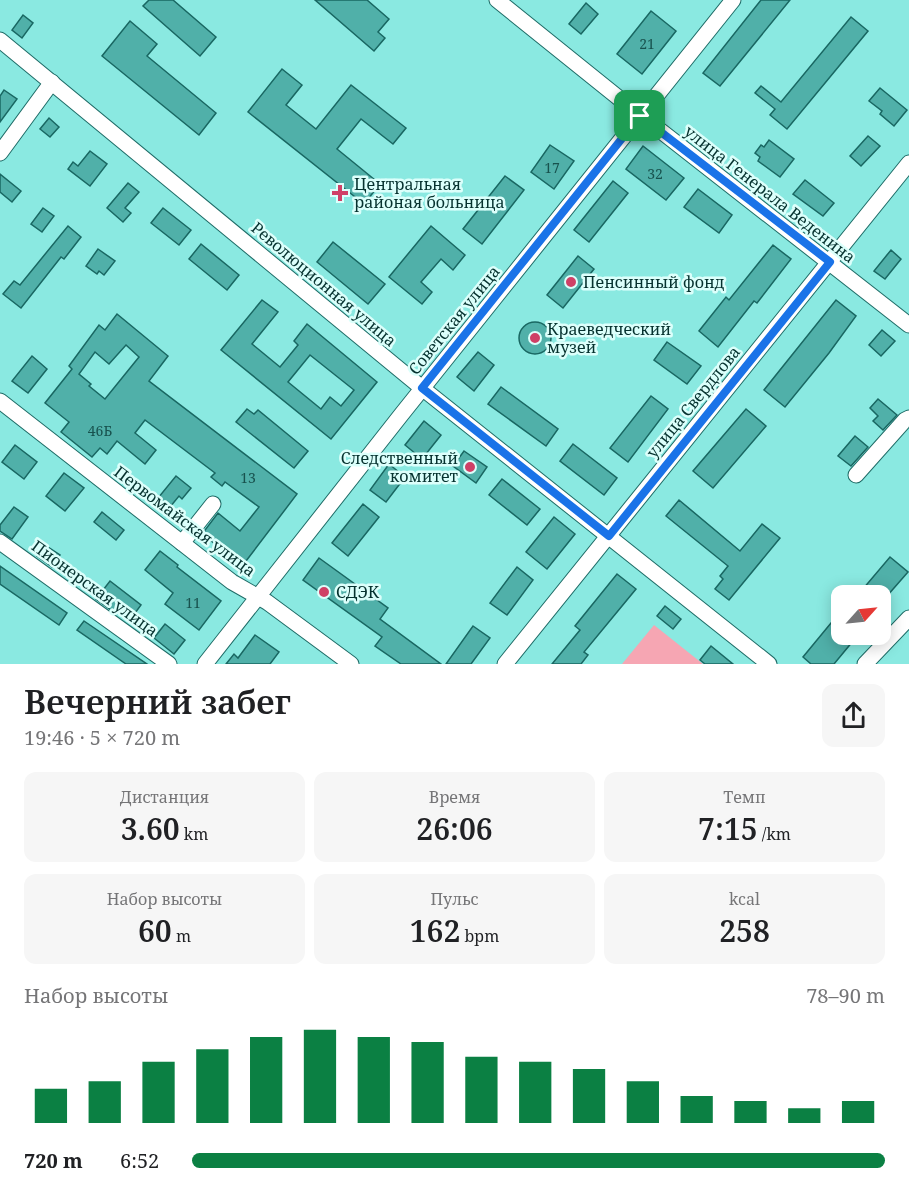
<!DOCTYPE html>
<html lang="ru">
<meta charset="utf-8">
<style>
:root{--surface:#fff;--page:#f6f6f6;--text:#202124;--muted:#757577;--accent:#0b8043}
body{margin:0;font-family:"Noto Serif",serif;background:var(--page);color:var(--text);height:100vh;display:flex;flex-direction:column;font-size:22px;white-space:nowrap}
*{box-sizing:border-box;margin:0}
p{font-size:20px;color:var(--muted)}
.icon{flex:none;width:33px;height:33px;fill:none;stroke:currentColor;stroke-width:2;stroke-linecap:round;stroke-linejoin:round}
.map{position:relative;height:664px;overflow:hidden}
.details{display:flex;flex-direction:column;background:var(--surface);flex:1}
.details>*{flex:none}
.needle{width:39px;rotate:63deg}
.fabs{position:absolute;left:831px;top:585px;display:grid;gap:12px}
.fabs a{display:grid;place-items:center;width:60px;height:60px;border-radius:12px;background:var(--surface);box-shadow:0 3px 15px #0003;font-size:30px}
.pin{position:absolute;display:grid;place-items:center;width:51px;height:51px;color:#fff;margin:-26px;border-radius:12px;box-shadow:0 3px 9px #0006}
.round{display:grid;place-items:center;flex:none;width:63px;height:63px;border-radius:12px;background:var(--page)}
.overview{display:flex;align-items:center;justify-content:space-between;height:102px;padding:0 24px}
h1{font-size:33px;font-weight:600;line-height:45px}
.figures{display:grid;grid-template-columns:repeat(3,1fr);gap:9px;height:102px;padding:6px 24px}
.figures div{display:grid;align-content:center;border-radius:12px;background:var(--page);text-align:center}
.figures b{font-size:30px;font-weight:600}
.figures small{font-size:16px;font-weight:400}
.figures p{font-size:16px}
.chart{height:168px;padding:12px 24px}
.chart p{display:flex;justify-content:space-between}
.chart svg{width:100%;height:108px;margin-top:6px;stroke:var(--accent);stroke-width:6}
ul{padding:0 24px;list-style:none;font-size:20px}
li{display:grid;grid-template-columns:96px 72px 1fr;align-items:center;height:45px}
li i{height:15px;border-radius:8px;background:var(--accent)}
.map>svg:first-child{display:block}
</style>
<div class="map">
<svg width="909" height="664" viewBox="0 0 909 664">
<rect width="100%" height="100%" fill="#8ae9e1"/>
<path fill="#f6a6b3" d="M654 625 703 664H622Z"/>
<g fill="#50b0a9" stroke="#196762" stroke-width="1.5" fill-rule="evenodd">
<path d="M149 0H173L216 37 200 56 143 6Z"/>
<path d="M315 0H367L389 19 378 32 385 38 374 51Z"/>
<path d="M761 0H790L720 86 703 73Z"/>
<path d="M586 3 598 14 581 34 569 24Z"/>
<path d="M651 11 676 31 642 74 617 54Z"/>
<path d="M23 15 33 23 22 38 12 30Z"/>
<path d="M851 17 868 31 787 129 770 115 775 109 755 93 761 86 781 102Z"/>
<path d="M130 21 157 44 147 56 216 113 199 135 102 56Z"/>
<path d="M282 69 302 85 286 105 316 129 351 85 406 128 393 144 361 119 337 149 380 184 364 204 248 112Z"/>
<path d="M880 88 907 110 894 126 880 114 882 111 869 101Z"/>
<path d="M4 90 17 99 0 122V96Z"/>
<path d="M49 118 59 127 50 137 40 129Z"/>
<path d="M868 136 880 146 861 166 850 156Z"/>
<path d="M769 140 794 159 780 177 758 161 760 157 755 153 761 145 764 147Z"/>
<path d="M550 145 574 161 554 189 531 172Z"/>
<path d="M643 146 684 178 666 200 626 169Z"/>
<path d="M90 151 107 164 90 186 68 169 73 162 78 166Z"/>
<path d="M0 174 21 191 12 202 0 192Z"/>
<path d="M505 176 524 190 482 244 463 229Z"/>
<path d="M805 180 834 203 823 216 793 194Z"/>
<path d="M613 181 628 193 589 242 574 230Z"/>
<path d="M128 183 139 192 125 208 131 213 123 222 107 208Z"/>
<path d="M698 189 732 215 719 233 684 207Z"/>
<path d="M43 208 54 216 42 232 31 224Z"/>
<path d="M163 208 191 230 179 245 151 223Z"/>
<path d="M68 226 81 237 64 259 61 257 21 308 3 294 14 281 20 285Z"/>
<path d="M431 226 465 255 453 270 441 259 421 282 432 292 422 304 389 277Z"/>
<path d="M333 242 385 284 368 304 317 262Z"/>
<path d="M201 244 239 275 227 290 189 259Z"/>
<path d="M773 245 791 259 757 303 754 301 718 347 699 331 726 297 729 300Z"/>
<path d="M98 249 115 261 104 275 99 271 97 274 86 266Z"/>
<path d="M891 250 901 259 885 279 874 271Z"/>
<path d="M578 256 594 269 563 308 547 295Z"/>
<path d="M262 300 278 312 252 344 280 367 298 345 294 341 307 324 377 382 331 439 221 350ZM310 355 354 390 341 406 330 397 321 409 288 382Z"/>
<path d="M836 300 856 316 829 353 785 407 764 390Z"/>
<path d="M117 314 168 356 149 381 297 494 243 565 202 534 218 513 240 531 259 507 225 482 222 486 211 477 215 473 145 420 135 433 156 450 145 464 117 441 107 454 100 448 92 457 61 432 69 422 45 403 72 369 69 366 99 325 105 330ZM126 345 139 357 105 399 89 386 91 384 79 374 95 352 109 364Z"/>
<circle cx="535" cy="338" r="16"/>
<path d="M882 330 895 341 881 356 869 345Z"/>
<path d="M667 342 701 366 687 384 654 360Z"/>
<path d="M478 352 494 365 474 391 457 377Z"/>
<path d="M32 356 47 369 28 393 12 381Z"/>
<path d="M501 387 558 429 546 446 488 404Z"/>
<path d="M651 396 668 409 628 462 610 448Z"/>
<path d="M878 399 897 415 883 430 873 421 878 416 870 408Z"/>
<path d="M247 409 254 414 258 410 308 451 294 468 236 422Z"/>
<path d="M746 409 766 426 713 488 693 471Z"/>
<path d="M424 421 441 435 422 459 405 445Z"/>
<path d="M855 436 868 447 851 466 838 456Z"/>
<path d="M573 444 617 478 604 495 560 461Z"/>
<path d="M15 445 37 462 24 479 2 462Z"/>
<path d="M464 451 487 467 476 483 453 466Z"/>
<path d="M389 464 405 477 386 502 370 490Z"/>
<path d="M64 473 84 488 65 511 46 496Z"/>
<path d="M176 476 191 488 182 499 179 496 170 507 158 498Z"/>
<path d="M502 479 540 509 527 525 489 495Z"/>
<path d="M679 500 740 551 762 524 780 538 729 600 715 589 723 579 720 576 728 566 666 516Z"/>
<path d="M363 504 379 517 348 556 332 543Z"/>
<path d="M14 507 28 517 12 539 0 531V525Z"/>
<path d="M102 512 124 530 116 540 94 522Z"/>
<path d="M554 517 575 534 547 569 526 552Z"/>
<path d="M45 545 60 555 52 567 37 556Z"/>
<path d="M160 551 178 565 177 567 221 601 199 630 165 604 173 593 145 570Z"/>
<path d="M890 557 908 572 880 604V596H857Z"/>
<path d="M319 558 388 608 380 619 441 664H401L375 646 382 637 303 580Z"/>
<path d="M0 566 67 613 59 625 0 584Z"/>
<path d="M517 567 533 580 507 615 490 603Z"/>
<path d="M617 574 636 589 584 652 588 655 581 664H552L580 630 575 626Z"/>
<path d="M110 581 141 605 130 620 117 610 115 613 96 599Z"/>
<path d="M665 606 681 619 673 629 657 616Z"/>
<path d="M84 621 147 664H126L77 630Z"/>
<path d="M831 623 842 631V634H845L853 641 834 664H811L803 657Z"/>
<path d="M165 624 185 640 174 654 154 638Z"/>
<path d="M473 626 490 638 471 664H446Z"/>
<path d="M255 635 279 652 270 664H226L234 654 238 658Z"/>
<path d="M711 646 733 664H705L700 660Z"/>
</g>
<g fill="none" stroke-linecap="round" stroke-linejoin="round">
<defs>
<g id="minor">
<path d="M497 0 620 99 909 325"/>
<path d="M0 40 422 388 769 664"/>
<path d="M0 153 52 82"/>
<path d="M0 401 232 582 267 602 351 664"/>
<path d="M856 475 905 420 909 418"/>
<path d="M0 542 169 664"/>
<path d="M182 543 213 504"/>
<path d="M205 664 401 415 733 0"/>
<path d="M505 664 909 163"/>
<path d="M865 664 909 618"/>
</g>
</defs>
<use href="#minor" stroke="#1f6c67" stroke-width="17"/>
<use href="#minor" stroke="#fff" stroke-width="15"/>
</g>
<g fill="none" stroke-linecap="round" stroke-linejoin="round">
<defs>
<path id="route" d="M640 116 830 262 609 536 422 388Z"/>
</defs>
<use href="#route" stroke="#fff" stroke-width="12"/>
<use href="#route" stroke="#1a73e8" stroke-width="8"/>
</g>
<g fill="#cf4066" stroke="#dcfffb" stroke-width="2">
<path d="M337 184h6v6h6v6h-6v6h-6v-6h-6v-6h6z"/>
<circle cx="571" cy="282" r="6"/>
<circle cx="535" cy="338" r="6"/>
<circle cx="470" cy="467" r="6"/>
<circle cx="324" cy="592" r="6"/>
</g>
<g text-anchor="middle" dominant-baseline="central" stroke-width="5" stroke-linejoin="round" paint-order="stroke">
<g font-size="14" fill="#18524e">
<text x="647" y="43">21</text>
<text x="552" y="167">17</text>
<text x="655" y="173">32</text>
<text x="100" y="430">46Б</text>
<text x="248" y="477">13</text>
<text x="193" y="602">11</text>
</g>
<g font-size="16" fill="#06322f" stroke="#dcfffb" text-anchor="start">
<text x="354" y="184">Центральная<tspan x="354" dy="18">районая больница</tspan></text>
<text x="583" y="282">Пенсинный фонд</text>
<text x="547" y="329">Краеведческий<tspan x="547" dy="18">музей</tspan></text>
<text x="458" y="458" text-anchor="end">Следственный<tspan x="458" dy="18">комитет</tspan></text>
<text x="336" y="592">СДЭК</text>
</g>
<g font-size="16" fill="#06322f" stroke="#dcfffb">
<text transform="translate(770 194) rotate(38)">улица Генерала Веденина</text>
<text transform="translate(324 284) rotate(40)">Революционная улица</text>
<text transform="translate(454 320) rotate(-51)">Советская улица</text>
<text transform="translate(693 402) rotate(-51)">улица Свердлова</text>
<text transform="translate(185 521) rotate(37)">Первомайская улица</text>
<text transform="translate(95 588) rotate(36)">Пионерская улица</text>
</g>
</g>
</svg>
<div class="fabs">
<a><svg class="needle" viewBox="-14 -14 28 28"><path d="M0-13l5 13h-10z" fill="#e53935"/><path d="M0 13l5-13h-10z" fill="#757577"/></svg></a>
</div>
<div class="pin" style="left:640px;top:116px;background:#1e9e55"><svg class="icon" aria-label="arrive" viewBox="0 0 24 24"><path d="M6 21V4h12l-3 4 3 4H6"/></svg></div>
</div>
<section class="details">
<div class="overview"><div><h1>Вечерний забег</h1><p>19:46 · 5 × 720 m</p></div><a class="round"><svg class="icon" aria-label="share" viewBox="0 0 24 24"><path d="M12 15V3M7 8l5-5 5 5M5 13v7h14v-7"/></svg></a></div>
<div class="figures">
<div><p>Дистанция</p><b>3.60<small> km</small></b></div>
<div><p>Время</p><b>26:06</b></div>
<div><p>Темп</p><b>7:15<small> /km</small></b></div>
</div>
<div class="figures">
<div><p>Набор высоты</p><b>60<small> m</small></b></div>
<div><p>Пульс</p><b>162<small> bpm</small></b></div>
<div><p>kcal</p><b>258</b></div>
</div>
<div class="chart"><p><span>Набор высоты</span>78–90 m</p>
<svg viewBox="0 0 160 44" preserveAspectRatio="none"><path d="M5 44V30M15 44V27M25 44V19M35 44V14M45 44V9M55 44V6M65 44V9M75 44V11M85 44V17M95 44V19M105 44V22M115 44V27M125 44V33M135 44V35M145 44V38M155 44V35"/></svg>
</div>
<ul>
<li><b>720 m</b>6:52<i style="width:100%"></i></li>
</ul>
</section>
